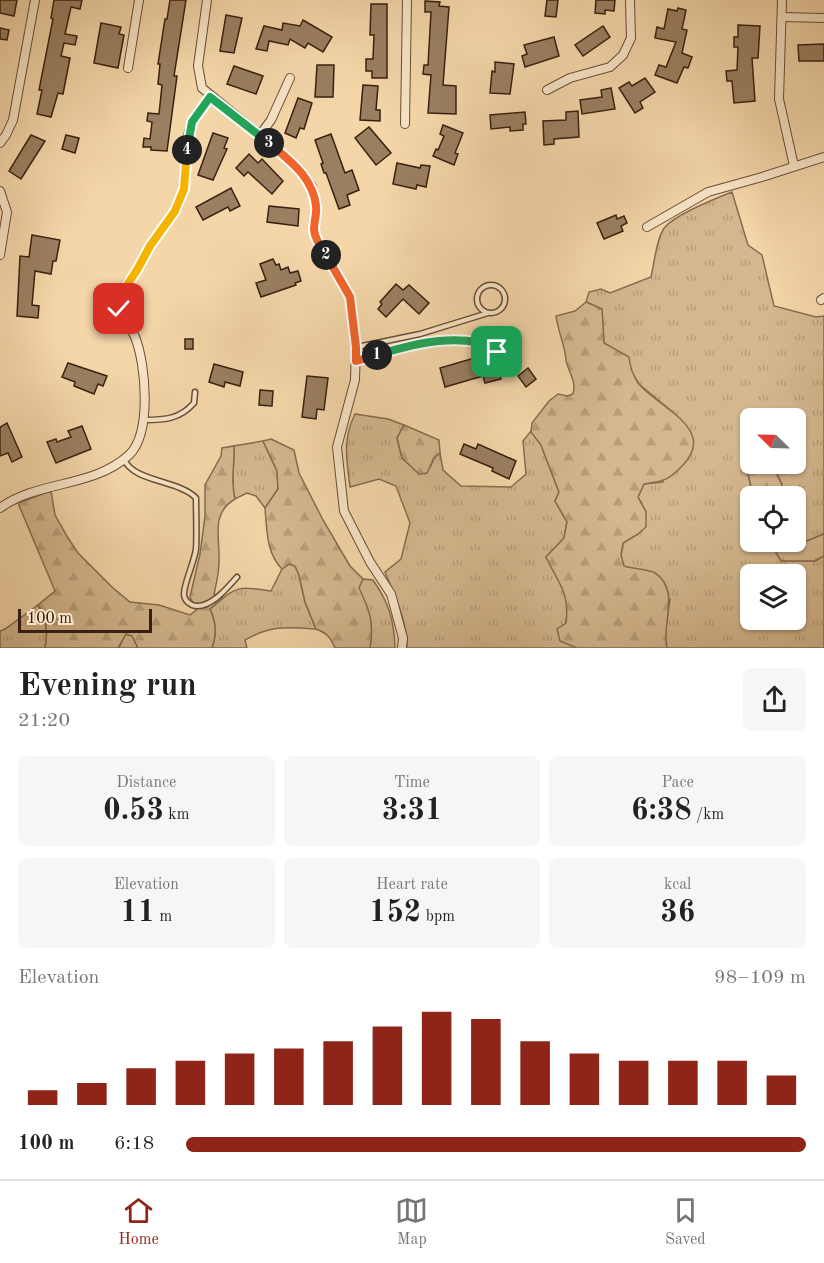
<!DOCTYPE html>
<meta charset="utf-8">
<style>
:root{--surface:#fff;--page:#f6f6f6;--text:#222;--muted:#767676;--line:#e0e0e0;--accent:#8f2418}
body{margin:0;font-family:"Old Standard TT",serif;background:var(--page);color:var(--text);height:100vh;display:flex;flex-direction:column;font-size:22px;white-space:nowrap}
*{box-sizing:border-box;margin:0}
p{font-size:20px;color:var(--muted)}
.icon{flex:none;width:33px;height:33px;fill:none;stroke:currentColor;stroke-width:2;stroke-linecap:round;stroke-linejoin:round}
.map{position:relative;height:648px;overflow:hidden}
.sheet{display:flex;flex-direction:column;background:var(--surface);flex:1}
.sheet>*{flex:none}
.needle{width:39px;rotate:293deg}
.buttons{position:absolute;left:740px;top:408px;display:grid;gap:12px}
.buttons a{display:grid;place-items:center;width:66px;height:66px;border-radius:9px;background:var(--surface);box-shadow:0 2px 4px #0004;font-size:30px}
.scale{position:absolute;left:18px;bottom:15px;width:134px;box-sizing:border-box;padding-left:6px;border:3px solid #382110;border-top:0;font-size:16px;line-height:21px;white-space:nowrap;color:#382110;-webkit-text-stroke:4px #f8e4c7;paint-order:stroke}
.pin{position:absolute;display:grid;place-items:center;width:51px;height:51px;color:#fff;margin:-26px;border-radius:12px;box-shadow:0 3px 9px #0006}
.km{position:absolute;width:30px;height:30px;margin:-15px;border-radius:50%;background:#222;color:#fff;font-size:16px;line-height:30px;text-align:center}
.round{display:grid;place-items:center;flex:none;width:63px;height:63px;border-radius:9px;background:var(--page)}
.summary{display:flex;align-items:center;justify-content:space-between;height:102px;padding:0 18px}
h1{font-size:33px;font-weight:800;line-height:45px}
.stats{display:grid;grid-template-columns:repeat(3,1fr);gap:9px;height:102px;padding:6px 18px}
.stats div{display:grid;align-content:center;border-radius:9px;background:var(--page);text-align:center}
.stats b{font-size:30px;font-weight:800}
.stats small{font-size:16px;font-weight:400}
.stats p{font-size:16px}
.chart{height:168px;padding:12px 18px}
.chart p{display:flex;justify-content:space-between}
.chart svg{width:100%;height:108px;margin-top:6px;stroke:var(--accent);stroke-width:6}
ul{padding:0 18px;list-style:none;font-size:20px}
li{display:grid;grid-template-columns:96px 72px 1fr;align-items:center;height:45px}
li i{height:15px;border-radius:8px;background:var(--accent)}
.menu{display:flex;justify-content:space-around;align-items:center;height:84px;border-top:2px solid var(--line);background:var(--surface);font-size:16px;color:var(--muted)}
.menu a{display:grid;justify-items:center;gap:3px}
.menu .active{color:var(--accent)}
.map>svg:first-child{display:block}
</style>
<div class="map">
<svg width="824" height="648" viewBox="0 0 824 648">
<defs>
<pattern id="grass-tufts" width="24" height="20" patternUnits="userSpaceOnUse" patternTransform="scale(1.5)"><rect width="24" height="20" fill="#d4b78f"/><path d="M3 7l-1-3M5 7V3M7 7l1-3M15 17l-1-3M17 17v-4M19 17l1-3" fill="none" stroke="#b79d7a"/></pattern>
<pattern id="forest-firs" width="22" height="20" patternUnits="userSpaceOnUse" patternTransform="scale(1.5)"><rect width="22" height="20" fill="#d4b78f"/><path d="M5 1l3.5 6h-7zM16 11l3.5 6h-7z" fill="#b79d7a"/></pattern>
</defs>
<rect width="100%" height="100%" fill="#f4d6a9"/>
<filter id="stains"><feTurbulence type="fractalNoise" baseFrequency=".00333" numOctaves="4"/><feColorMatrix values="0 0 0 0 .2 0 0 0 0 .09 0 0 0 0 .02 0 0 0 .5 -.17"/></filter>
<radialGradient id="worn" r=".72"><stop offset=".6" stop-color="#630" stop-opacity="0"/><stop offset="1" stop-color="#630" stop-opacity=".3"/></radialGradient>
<g fill="url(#grass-tufts)" stroke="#866c50" stroke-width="1.5" fill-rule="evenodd">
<path d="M732 192 748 245 762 255 774 306 816 317 824 316V534L807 541 795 537V496H779L782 484 772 464H795V418H750V455L747 469 753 496H750V542H770L781 561H815L824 556V648H667L664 638 670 599 636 570 623 566 621 555 623 543 638 534 646 512 638 497 644 484 663 482 675 414 639 384 631 371 604 343 602 309 586 302 589 292 601 289 610 293 651 277C654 264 657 236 665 227 678 213 714 199 732 192ZM750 574H795V620H750Z"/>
<path d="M355 414 388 419 404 425 397 438 402 458 407 462 431 466 434 458 440 453 443 470 461 486 511 487 526 474 523 441 531 431 541 445 559 492 555 501 567 522 564 538 546 557 563 587 568 606 566 623 577 648H407C407 620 395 597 385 572L401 559 410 523 396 486 379 479 350 487C347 460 342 440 355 414Z"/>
<path d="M263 441 277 471 278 489 265 508 256 496 247 493 235 499C230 478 235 467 234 446Z"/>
<path d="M289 564 295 566 299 575 305 602 316 629C286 627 272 625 245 640L247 648H212C217 633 216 623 210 609 238 586 234 586 271 591L282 569Z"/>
<path d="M363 579 373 580C389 603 394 620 395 648H370C374 622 370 611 358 588Z"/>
<path d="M38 605C47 618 48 633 45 648H0V631L5 629Z"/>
<path d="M125 634 132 636 138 648H119Z"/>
</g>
<g fill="url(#forest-firs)" stroke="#866c50" stroke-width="1.5">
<path d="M586 302 602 309 604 343 629 357C630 367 632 374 638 383 656 406 717 428 684 464 669 480 665 481 644 484L638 497 646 512V527L638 534 623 543 621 555 624 566C633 569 648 569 655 573 681 590 661 625 667 648H577L560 641 557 629 566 623C570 592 558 583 546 557L564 538 567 522 555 501 559 492 541 445 531 432 532 423 549 401 558 394 567 396 573 394C577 381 568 372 566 360 565 346 558 331 556 316L575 311Z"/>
<path d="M404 425 439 440 440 453 434 458 427 473 419 474 402 458 397 438Z"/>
<path d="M271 439 294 450 299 473 323 520 350 566 363 579 359 588C370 611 374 622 370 648H335C331 638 327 633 316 629L305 602 299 575 295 566 289 564 282 569C266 553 267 529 265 508L278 489 277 471 263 441Z"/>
<path d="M234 446C235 467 230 478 235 499 212 513 219 533 219 556 220 569 217 581 214 594L223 598 210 609C216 623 217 633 212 648H138L132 636 126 634 118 648H45C48 633 47 618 38 605L55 591 18 503 51 491 55 515 68 538 78 553 113 588 130 602 159 605 190 615 196 610 190 597 200 554 205 516V485L221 456 222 448Z"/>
<path d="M750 455V464H772L782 485 779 496H753L747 469Z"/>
<path d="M824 534V556L815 561H781L770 542H795V537L807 541Z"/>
</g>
<g fill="#9a7f60" stroke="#382110" stroke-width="1.5">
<path d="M0 0H17L14 16 0 13Z"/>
<path d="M54 0H82L80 9 71 7 65 34 77 36 75 45 64 43 61 56 70 58 63 94 58 93 51 117 37 114 42 90H39L53 19 51 18Z"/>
<path d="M170 0H186L174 76H177L167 151 151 150V147H143L144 138 150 139 152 122 147 121 148 113 159 114 162 85 158 84 160 64H158L165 19H167Z"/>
<path d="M547 0H558L556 17 545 16Z"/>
<path d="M596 0H615L614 11 605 10V14L595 13Z"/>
<path d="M425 1 440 2 439 6 449 7 443 85 456 86V114L428 113 431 75 423 74 424 65H428L431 12H425Z"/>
<path d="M371 4H387V78H372V71H366V59H373L374 35H370Z"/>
<path d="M678 8 686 10 682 29 687 30 682 53 692 57 688 68 684 67 677 83 655 75 659 65 666 67 676 42 655 38 657 27 664 29 668 9 677 11Z"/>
<path d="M226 15 242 18 234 53 220 51Z"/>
<path d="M303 20 332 37 323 52 308 43 305 48 290 39 288 45 269 41 267 51 256 49 264 26 282 30 283 23 300 26Z"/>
<path d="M101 23 121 27 119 34 124 35 118 68 94 63Z"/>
<path d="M738 25 760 26 758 58H752L755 101 734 103 732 81H727L726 71 737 70 738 47H734V37H738Z"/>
<path d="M603 26 610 37 583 56 575 45Z"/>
<path d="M0 28 9 30 7 40 0 39Z"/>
<path d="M554 37 559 56 525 67 522 56 527 54 524 45Z"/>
<path d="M824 44V61H799L798 45Z"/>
<path d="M495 62 514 64 510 94 490 93 492 71 495 72Z"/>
<path d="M317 65H334L333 97H315Z"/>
<path d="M234 66 263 76 256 94 227 84Z"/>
<path d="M645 78 655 92 640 102 643 108 635 113 619 88 629 82 632 86Z"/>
<path d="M363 85 378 86 376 110H380V121L360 120Z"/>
<path d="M611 88 615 109 582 114 580 100 602 97 601 90Z"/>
<path d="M298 98 312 103 304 129 300 128 296 138 285 133Z"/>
<path d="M578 111 579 137 554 139V144L544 145 543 121 566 120V112Z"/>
<path d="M525 112 526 124H523V130L510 131V127L491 129 490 115Z"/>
<path d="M443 125 463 133 455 153 458 154 454 165 433 156 436 149 438 150 444 136 440 134Z"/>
<path d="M369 127 391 153 376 165 355 138Z"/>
<path d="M213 133 228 138 224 148 227 149 213 180 198 175Z"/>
<path d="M331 134 345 173 352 170 359 190 347 195 350 205 339 209 326 173H324L321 164 323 163 315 140Z"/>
<path d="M31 135 45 141 21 179 9 171Z"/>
<path d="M66 135 79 138 75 153 62 149Z"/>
<path d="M249 154 258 163 262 159 283 181 272 194 248 172 244 176 236 168Z"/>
<path d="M397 163 420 168 421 165 430 166 426 187 417 185 416 189 393 184Z"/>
<path d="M231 188 240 206 230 211 228 207 203 220 196 207Z"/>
<path d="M269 206 299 209 298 226 267 222Z"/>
<path d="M616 215 617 219 624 216 627 223 621 226 623 231 604 239 597 223Z"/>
<path d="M32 235 60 240 56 261H53L51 274 35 271 32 305 39 306 38 318 17 316 20 256 29 257Z"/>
<path d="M273 259 276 265 279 264 281 270 288 267 290 273 298 271 301 281 295 283 296 285 261 297 256 283 266 280 260 264Z"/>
<path d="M396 284 403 290 409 285 429 303 419 314 403 299 386 317 378 309 382 304 380 302Z"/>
<rect x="185" y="339" width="8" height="10"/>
<path d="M478 357 479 362 486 360 488 368 497 365 501 379 485 383 483 376 445 387 440 368Z"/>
<path d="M68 363 107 376 103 386 98 384 94 394 74 386 75 382 62 377Z"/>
<path d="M214 364 243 372 240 386 225 382 224 387 209 382Z"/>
<path d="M528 368 536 379 526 387 518 376Z"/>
<path d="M307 376 328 378 324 410 317 409 316 419 302 417Z"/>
<path d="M260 390 273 391 272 406 259 405Z"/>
<path d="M7 423 22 457 12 462 8 453 0 456V427Z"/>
<path d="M82 426 91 449 56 463 47 442 56 439 57 442 71 437 68 431Z"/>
<path d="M464 444 476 449 478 444 516 461 509 479 492 471 493 468 460 454Z"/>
</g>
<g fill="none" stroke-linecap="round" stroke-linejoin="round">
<defs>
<g id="service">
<circle cx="491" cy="299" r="14"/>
<path d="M357 347 420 334 488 313"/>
<circle cx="503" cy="354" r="6"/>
<path d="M357 361 425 341 458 340 501 348"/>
<path d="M144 420C165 420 180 419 194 403L195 392"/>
<path d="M124 459C133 482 179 480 196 498 196 514 197 532 196 549 194 563 184 583 184 594 184 599 188 603 192 605 209 611 227 588 237 577"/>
</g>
<g id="minor">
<path d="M207 0 198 66 202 88 283 154 300 170 312 187 317 207 314 231 319 245 350 297 356 347 355 380 337 447 344 511 370 562 391 594 403 638 402 648"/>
<path d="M782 0 779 99 794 166"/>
<path d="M782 17 824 18"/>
<path d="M128 68 139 0"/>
<path d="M547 90 570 78 610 67 623 55 631 38 630 0"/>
<path d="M405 124 407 0"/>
<path d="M260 135 271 120 290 78"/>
<path d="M0 143 6 135 13 120 35 0"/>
<path d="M0 191 7 212 0 255"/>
<path d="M647 227 708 192 762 177 824 157"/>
<path d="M821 300 824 298"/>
<path d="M0 508C39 480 93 488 129 455 152 433 146 364 135 337 129 323 118 315 119 300 120 289 132 278 137 269 142 261 146 252 151 245 158 233 168 223 175 212 191 184 180 152 192 123 195 114 204 105 210 97"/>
</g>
</defs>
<use href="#service" stroke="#674e36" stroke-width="7"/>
<use href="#minor" stroke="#674e36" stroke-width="10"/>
<use href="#service" stroke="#f8e4c7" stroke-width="4"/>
<use href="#minor" stroke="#f8e4c7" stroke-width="8"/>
</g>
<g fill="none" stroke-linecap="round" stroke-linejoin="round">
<defs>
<path id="split-1" d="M377 355C419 342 458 333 501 348L497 352"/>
<path id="split-2" d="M326 255 350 297 356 347V361L377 355"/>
<path id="split-3" d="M269 143C290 161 313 177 316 206 317 214 314 222 314 230 315 239 321 248 326 255"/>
<path id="split-4" d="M187 150 192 122 210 97 269 143"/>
<path id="split-5" d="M137 270 150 246 175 211 184 189 187 150"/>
<path id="split-6" d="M119 309V297L137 270"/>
</defs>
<use href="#split-1" stroke="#fff" stroke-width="12"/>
<use href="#split-2" stroke="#fff" stroke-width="12"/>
<use href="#split-3" stroke="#fff" stroke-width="12"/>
<use href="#split-4" stroke="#fff" stroke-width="12"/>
<use href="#split-5" stroke="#fff" stroke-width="12"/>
<use href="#split-6" stroke="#fff" stroke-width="12"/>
<use href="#split-1" stroke="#22a559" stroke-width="8"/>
<use href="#split-2" stroke="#f0652b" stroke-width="8"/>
<use href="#split-3" stroke="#f0652b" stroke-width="8"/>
<use href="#split-4" stroke="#22a559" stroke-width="8"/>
<use href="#split-5" stroke="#f5b400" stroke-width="8"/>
<use href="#split-6" stroke="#f5b400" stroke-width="8"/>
</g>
<rect width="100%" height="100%" filter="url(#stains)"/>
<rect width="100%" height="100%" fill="url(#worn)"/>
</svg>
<div class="buttons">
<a><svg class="needle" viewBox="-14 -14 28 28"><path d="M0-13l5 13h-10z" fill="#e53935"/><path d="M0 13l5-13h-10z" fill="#767676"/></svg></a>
<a><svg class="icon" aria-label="locate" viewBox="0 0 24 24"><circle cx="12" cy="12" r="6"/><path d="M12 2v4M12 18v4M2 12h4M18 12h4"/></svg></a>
<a><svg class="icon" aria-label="layers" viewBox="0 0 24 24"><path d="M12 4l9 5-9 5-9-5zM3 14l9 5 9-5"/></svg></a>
</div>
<div class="scale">100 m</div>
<div class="pin" style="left:497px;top:352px;background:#1e9e55"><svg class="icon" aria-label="arrive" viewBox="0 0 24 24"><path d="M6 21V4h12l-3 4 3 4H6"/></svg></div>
<div class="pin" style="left:119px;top:309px;background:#d93025"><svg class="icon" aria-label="check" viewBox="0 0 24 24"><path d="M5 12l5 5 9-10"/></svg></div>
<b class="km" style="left:377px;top:355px">1</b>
<b class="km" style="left:326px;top:255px">2</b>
<b class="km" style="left:269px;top:143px">3</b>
<b class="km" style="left:187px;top:150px">4</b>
</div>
<section class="sheet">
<div class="summary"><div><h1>Evening run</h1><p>21:20</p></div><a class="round"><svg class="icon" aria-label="share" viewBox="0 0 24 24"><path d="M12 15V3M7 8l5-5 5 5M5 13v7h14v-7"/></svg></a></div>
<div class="stats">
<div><p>Distance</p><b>0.53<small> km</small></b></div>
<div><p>Time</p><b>3:31</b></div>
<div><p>Pace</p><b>6:38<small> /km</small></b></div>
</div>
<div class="stats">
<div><p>Elevation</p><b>11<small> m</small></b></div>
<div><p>Heart rate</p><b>152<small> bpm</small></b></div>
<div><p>kcal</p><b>36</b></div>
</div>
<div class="chart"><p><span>Elevation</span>98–109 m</p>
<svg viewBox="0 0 160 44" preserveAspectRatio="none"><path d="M5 44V38M15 44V35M25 44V29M35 44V26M45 44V23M55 44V21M65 44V18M75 44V12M85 44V6M95 44V9M105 44V18M115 44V23M125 44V26M135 44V26M145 44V26M155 44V32"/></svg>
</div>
<ul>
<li><b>100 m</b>6:18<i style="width:100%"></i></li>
</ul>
</section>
<nav class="menu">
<a class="active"><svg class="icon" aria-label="home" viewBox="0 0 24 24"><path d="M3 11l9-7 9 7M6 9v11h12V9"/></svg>Home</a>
<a><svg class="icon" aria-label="map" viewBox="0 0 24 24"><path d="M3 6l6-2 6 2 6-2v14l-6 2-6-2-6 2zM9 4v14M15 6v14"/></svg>Map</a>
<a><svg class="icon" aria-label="saved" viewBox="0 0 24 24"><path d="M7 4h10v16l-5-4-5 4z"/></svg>Saved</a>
</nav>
